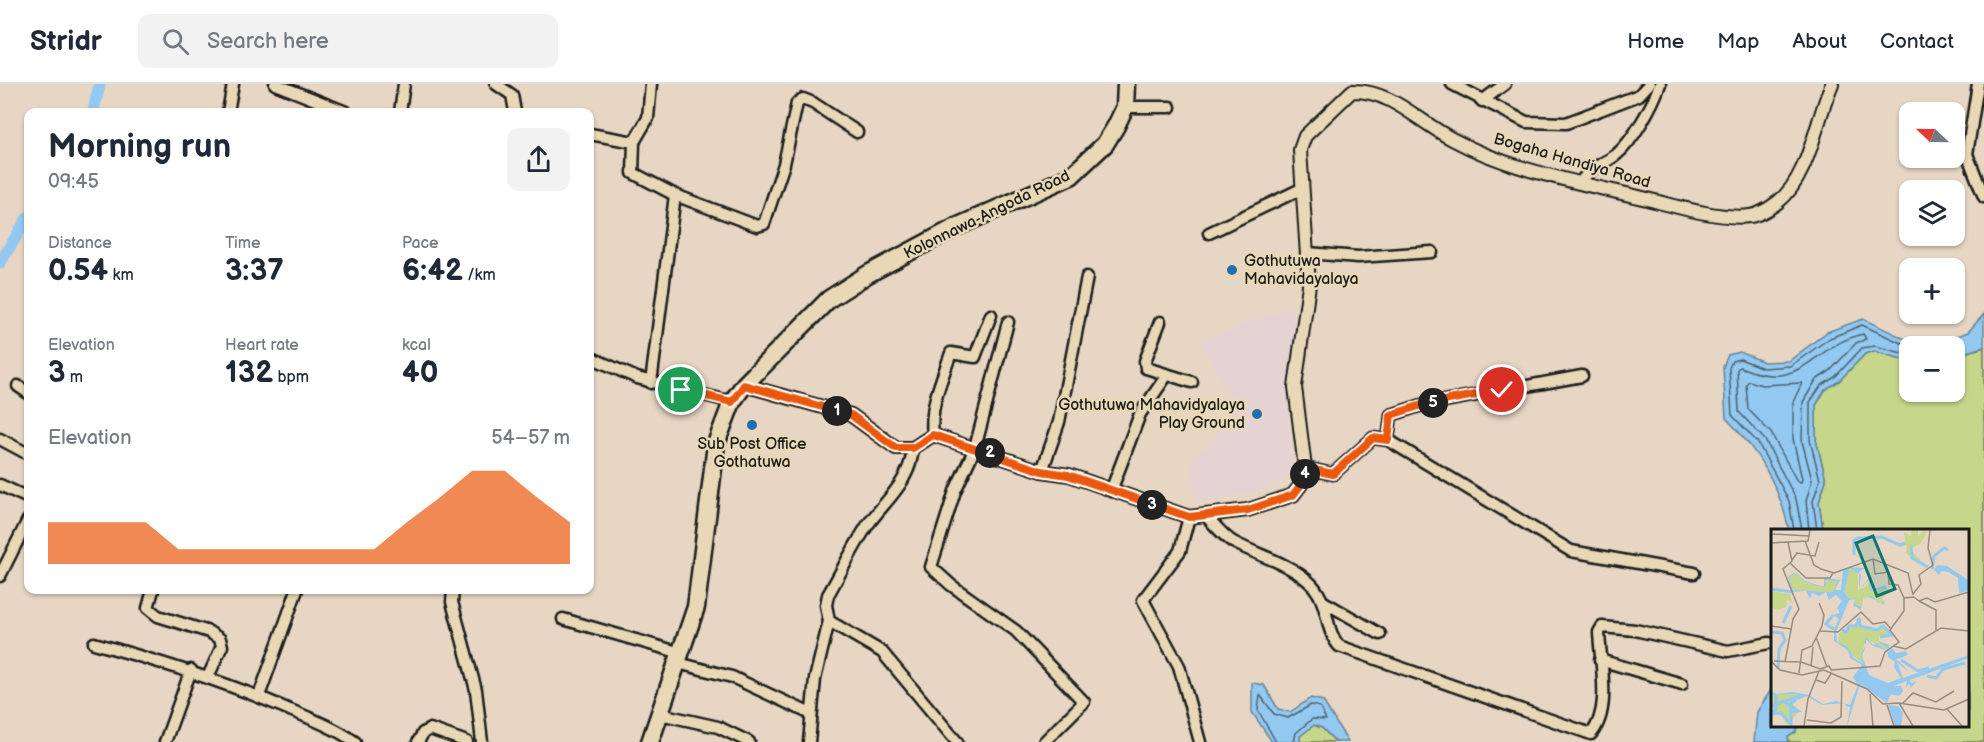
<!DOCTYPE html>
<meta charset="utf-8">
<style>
:root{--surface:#fff;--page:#f2f2f3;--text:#1f2937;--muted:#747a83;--line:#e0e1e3;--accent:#ea580c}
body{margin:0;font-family:"Balsamiq Sans",sans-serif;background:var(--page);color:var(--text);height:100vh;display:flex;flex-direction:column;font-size:22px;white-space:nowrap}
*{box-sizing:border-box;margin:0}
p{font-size:20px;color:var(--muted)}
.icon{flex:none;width:33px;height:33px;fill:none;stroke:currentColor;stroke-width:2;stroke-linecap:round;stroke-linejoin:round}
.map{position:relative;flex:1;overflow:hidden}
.drawer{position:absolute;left:24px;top:24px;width:570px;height:486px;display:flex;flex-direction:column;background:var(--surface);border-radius:12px;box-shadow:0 2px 4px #0004}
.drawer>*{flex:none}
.needle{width:39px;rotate:292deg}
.fabs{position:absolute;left:1899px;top:18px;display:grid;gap:12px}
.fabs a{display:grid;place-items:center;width:66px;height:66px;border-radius:12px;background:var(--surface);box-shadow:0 2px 4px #0004;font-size:30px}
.pin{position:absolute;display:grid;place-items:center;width:51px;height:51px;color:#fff;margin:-26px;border:3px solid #fff;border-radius:50%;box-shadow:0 2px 6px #0007}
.km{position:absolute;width:30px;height:30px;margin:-15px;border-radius:50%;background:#222;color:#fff;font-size:16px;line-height:30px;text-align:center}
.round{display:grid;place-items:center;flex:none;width:63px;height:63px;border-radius:12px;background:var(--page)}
.headline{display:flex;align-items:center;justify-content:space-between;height:102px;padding:0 24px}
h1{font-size:33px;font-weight:800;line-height:45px}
.stats{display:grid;grid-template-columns:repeat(3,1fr);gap:9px;height:102px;padding:6px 24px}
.stats div{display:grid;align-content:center}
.stats b{font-size:30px;font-weight:800}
.stats small{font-size:16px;font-weight:400}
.stats p{font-size:16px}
.chart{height:168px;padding:12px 24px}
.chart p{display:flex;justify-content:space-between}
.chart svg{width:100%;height:108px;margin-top:6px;fill:var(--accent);opacity:.7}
header{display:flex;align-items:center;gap:36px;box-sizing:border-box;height:84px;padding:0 30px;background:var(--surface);border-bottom:2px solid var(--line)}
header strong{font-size:28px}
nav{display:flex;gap:33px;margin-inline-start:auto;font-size:21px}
.search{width:420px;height:54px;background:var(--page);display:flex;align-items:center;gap:15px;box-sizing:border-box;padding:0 21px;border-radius:12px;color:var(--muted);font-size:22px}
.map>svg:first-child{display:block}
</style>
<header>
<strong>Stridr</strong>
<div class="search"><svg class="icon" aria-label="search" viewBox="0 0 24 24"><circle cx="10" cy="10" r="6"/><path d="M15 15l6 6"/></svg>Search here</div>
<nav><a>Home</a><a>Map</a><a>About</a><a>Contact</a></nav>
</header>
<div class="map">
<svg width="1984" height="658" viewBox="0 0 1984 658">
<rect width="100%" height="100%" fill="#e7d6c3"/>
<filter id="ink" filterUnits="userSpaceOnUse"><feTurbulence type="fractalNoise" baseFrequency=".0167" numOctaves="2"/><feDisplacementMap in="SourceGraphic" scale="12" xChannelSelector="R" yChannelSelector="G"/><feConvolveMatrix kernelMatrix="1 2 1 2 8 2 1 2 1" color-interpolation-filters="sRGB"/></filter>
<g filter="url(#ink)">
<path fill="#e5d3d4" d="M1292 222 1296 254 1287 319 1294 379 1289 389 1280 398 1250 409 1196 418 1192 373 1215 355 1230 318 1201 257Z"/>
<g fill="#c6d68a" stroke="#717953" stroke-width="1.5">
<path d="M1984 263V658H1789L1788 653 1796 648 1797 642H1968V446H1823L1819 418 1826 396 1816 356V321L1825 306 1839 297 1865 270 1874 267 1909 277 1910 308H1954L1955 272Z"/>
<path d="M1314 641 1322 644 1336 658H1300V652Z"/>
</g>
<g fill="#93c9f1" stroke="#63849c" stroke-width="1.5">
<path d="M1984 230V263L1955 272 1954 262H1910L1909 277 1874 267 1865 270 1839 297 1825 306 1816 321V356L1826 396 1819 418 1823 446H1789C1779 400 1758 367 1726 334L1723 283 1728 271 1740 268 1764 278 1789 277 1827 248 1863 235 1920 262 1931 261 1968 248Z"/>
<path d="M1252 599 1264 601 1278 625 1290 628 1311 614 1323 617 1348 658H1336L1322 644 1314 641 1300 652V658H1272L1252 628Z"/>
<path d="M1772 604V642H1797L1796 648 1788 653 1789 658H1754L1757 628Z"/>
</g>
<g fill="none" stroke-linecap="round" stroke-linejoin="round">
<g stroke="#4c6171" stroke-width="1.5">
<path d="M1749 297 1762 301 1802 299 1793 318V355L1802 395 1801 398 1797 397 1771 349 1748 325 1746 300Z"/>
<path d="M1794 446 1789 417 1758 359 1732 331 1729 284 1732 277 1740 275 1763 284 1790 282 1830 254 1862 241 1910 263"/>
<path d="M1802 446 1796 415 1765 356 1739 328 1737 285 1740 283C1803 310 1809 263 1863 250L1866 255 1856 259 1830 287 1816 296 1803 318 1802 357 1812 396 1806 417 1809 446"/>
<path d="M1817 446 1813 417 1820 396 1810 356V318L1821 302 1835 293 1862 264 1875 262 1910 271"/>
<path d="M1276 658 1258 626 1260 611 1274 630 1288 634 1311 621 1320 623 1326 636 1312 635 1296 649 1294 658"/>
</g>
<g stroke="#93c9f1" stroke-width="12">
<path d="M93 28 100 0"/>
<path d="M0 179 28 133"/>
</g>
<defs>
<g id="minor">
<path d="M275 0 346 28"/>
<path d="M496 0 512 11 515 28"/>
<path d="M1452 0 1526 38 1566 39 1639 11 1649 0"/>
<path d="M1978 0 1967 70 1984 113"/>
<path d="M1482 17 1505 0"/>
<path d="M1125 23H1170"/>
<path d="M228 28 233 0"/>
<path d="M400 28 404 0"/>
<path d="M590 50 634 58 633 89 675 111 757 142 764 140 784 80 797 19 803 15 813 19 857 48"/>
<path d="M634 58 648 34 651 0"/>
<path d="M1580 99C1593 80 1600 83 1616 71 1633 57 1653 21 1660 0"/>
<path d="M1209 149 1301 105"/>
<path d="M1308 169 1358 173 1432 168"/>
<path d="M1008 238 975 364 955 407 931 483 951 501 1016 547 1084 618 1044 658"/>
<path d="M1160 238 1145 277 1146 284 1192 298"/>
<path d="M590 273 637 294 732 318"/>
<path d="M651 299 675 111"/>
<path d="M18 302 28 309"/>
<path d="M933 351C929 322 942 296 951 269L975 273 991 231"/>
<path d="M0 355 28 370"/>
<path d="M1388 356 1391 331 1422 321 1582 292"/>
<path d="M1305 384 1333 390 1373 354 1388 356 1571 467 1694 489"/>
<path d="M1042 387 1059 338 1087 193"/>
<path d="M0 401 28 414"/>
<path d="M1111 407 1140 330 1167 291"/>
<path d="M1206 432C1214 440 1223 452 1233 458 1257 471 1286 478 1307 496 1331 516 1323 544 1339 562L1591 650C1612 626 1600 578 1599 548L1602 543 1635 546 1728 567 1769 559"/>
<path d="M1189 433 1180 467 1143 516 1179 582 1200 658"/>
<path d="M0 492 28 436"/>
<path d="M153 506 148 524 158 532 209 548 220 555 222 562 208 593"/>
<path d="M453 506 452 518 476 606 482 658"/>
<path d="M1324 518 1380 550"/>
<path d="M563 535 681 569"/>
<path d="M829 537 882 568 957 658"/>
<path d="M94 559C161 578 226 598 290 626 312 635 335 644 355 658"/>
<path d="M1600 576 1682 600"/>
<path d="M678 579 732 593 811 630"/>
<path d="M259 612 297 506"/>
<path d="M660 630 718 643 749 658"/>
<path d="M165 658 191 586"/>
<path d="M418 658 423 649 430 645 467 658"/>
<path d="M809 658 815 595 829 537 826 521 828 511C841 488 853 464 867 442 886 415 910 399 913 364"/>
</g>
<path id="tertiary" d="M744 301 851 331 896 364H913L933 351 1042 387 1069 391 1189 433 1248 426 1293 411 1303 398 1305 384 1295 303 1309 201 1300 66 1305 52 1352 7C1391 6 1419 38 1452 55 1511 87 1582 99 1647 115 1674 122 1722 136 1750 132 1760 131 1770 124 1778 118 1809 94 1816 36 1832 0"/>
<path id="primary" d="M650 658 696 523 716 360 732 318 744 301 829 215 868 190 956 143 1071 92 1105 60 1116 42 1125 23 1126 0"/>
</defs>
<use href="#minor" stroke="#1c1c1c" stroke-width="15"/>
<use href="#tertiary" stroke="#1c1c1c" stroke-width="16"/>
<use href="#primary" stroke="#1c1c1c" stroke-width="21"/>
<use href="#minor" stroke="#e9d8b5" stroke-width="10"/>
<use href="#tertiary" stroke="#e9d8b5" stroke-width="12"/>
<use href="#primary" stroke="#e9d8b5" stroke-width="16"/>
</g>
</g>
<g fill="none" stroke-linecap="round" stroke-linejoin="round" filter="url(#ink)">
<defs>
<path id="route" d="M681 306 732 318 744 301 851 331 896 364H913L933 351 1042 387 1068 391 1189 433 1248 426 1293 411 1303 398 1305 384 1333 390 1373 354 1388 356 1391 331 1422 321 1502 306"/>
</defs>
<use href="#route" stroke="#fff" stroke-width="12"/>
<use href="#route" stroke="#ea580c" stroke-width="8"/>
</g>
<g fill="#1f6fb2" stroke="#e9d8b5" stroke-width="2">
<circle cx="1232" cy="186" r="6"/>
<circle cx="1257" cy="330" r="6"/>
<circle cx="752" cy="341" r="6"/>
</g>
<g text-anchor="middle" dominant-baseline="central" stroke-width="5" stroke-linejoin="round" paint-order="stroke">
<g font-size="16" fill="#1c1c1c" stroke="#e9d8b5">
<text transform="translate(1572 77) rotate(16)">Bogaha Handiya Road</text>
<text transform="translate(987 131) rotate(-26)">Kolonnawa-Angoda Road</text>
</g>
<g font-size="16" fill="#1c1c1c" stroke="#e9d8b5" text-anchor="start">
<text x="1244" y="177">Gothutuwa<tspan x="1244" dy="18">Mahavidayalaya</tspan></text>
<text x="1245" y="321" text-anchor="end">Gothutuwa Mahavidyalaya<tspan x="1245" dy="18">Play Ground</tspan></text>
<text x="752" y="360" text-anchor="middle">Sub Post Office<tspan x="752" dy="18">Gothatuwa</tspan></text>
</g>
</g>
<g transform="translate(1771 445)">
<rect width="198" height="198" fill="#e7d6c3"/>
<path d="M141 1H147V7L153 1 156 3 149 15 138 20 149 30 147 35 135 24 136 17 128 16 134 13 133 3 139 7ZM79 39H92L87 43V61L95 58 99 49 100 62 115 60 117 64 110 69 114 75 97 68 91 70 90 79 83 76 85 69 79 70 73 62ZM24 44 34 53 47 57H55L54 51 68 53 62 63 22 61 18 49ZM0 62 19 65 22 75 16 70 15 78 6 81 0 78ZM88 89 89 97 105 101 112 97 121 106 108 107V113L118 117 115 120 95 110 90 127 92 135 67 114 68 104 85 97ZM20 164 29 166 21 174 28 182 17 196 8 184 0 185V166Z" fill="#c6d68a"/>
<path d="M166 36 176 37 197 51 198 62 188 64 187 49 177 43 170 42 168 46 163 41ZM78 38 94 39 88 43V61L100 47 101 61 114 56 118 63 111 68 113 76 99 68 92 70 90 81 82 76 85 70 78 71 65 103 66 113 77 118 83 129 92 135 90 127 91 123 95 116 93 113 95 109 97 110 102 116 106 115 114 120 117 119 108 113V107V112L118 116V119L114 121 102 117 95 110V116L91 127 98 146 117 154 130 149 123 138 124 133 117 128 116 122 121 119 125 124 135 122 137 126 124 131 128 132 136 141H142H135L126 133 132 149 198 126V129L139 151 140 154 146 152 140 159 138 155 135 159 136 152 122 157H130L132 162 128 167 120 165 116 174 89 155 76 197 79 178 75 177 73 174 51 176 36 167 23 172 28 168 26 165 0 166V161L5 165 21 163 38 166 52 175 65 172 79 176 87 156 82 148 91 136 79 129 77 121 63 112V100L68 90 62 86 69 84 66 79 71 72 65 66 58 71 55 63 48 67 41 64 39 70 35 62 21 63 17 48 24 43 34 52 53 58V49L70 51 64 56 65 61H70L72 41ZM79 39 90 46 88 61 98 51 100 62 115 60 117 64 110 69 114 74H107L101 67 91 70 90 78 84 76 85 69 79 70 73 63ZM24 44 34 53 47 57H55L54 51 68 53 62 63 22 61 18 49ZM117 176 127 177 132 184 130 197H124Z" fill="#93c9f1" fill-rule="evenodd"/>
<path fill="none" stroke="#93c9f1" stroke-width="3" d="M140 17 141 29 157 38M83 26V11L87 9 111 8 129 16 134 14M161 40 163 27 173 19 177 21M0 60 21 63M62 86 55 95 63 100M12 94 20 77M71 101 75 103 78 97H85L88 89 89 97 106 101 112 97 121 106 109 108M0 103 11 104 14 111 8 120 7 140M130 131 147 142 158 139M156 147 165 149 172 140 194 134M11 171 27 182 22 183M0 177 29 167M0 183 5 181V166M0 185 10 184 20 195V174L25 171"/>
<path fill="none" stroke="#968c80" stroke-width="1.5" d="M0 5 38 7M34 12 43 36 50 40 63 44 102 30 137 44 142 66M0 14 37 12 39 1M102 30 104 45 117 43 118 55 127 56 133 69M21 31 26 24 44 27 48 13M19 34 35 49H59L62 44M142 65 150 55 148 46 162 36 157 19 159 1M143 68 148 72 156 69 164 73 198 63M148 72 165 81V102M0 97 20 100M49 102 67 103 90 83 102 95 114 93 120 100M45 108 56 138M122 117 135 120 170 99 198 102M0 132 9 141 31 146 53 141 96 160 112 175 128 174M3 132 30 133 49 140 58 137 61 142M14 133 22 90 28 80 12 40 21 32 17 13M40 137 42 118M60 141 109 137 114 123 128 113 119 101 133 82V69L143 68M28 144 31 121 41 117 51 97 53 86 48 74M45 151 54 154 60 145M99 165 102 197M128 174 173 181 198 170M128 174 142 197M132 174 142 164 165 173 183 162M116 176 123 197M176 180 191 197M36 191 60 194 70 188 71 152M33 197 37 170 48 142"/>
<path fill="#0f766e" fill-opacity="0.15" stroke="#0f766e" stroke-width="3" d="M102 7 124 60 106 67 85 14Z"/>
<rect width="198" height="198" fill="none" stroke="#1c1c1c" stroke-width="3"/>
</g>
</svg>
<div class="fabs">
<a><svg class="needle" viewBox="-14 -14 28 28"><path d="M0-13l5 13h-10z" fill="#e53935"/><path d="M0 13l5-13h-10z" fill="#747a83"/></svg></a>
<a><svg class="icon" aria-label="layers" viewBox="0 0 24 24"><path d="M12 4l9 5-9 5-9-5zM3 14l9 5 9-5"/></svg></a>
<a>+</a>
<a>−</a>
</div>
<div class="pin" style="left:681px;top:306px;background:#1e9e55"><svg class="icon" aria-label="arrive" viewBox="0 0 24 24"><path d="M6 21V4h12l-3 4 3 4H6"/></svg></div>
<div class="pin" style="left:1502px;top:306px;background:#d93025"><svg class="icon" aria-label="check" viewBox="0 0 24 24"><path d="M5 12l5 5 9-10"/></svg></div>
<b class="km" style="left:837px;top:327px">1</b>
<b class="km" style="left:990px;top:369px">2</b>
<b class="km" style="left:1152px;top:421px">3</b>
<b class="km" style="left:1305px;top:390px">4</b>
<b class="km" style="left:1433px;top:319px">5</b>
<section class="drawer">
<div class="headline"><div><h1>Morning run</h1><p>09:45</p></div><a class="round"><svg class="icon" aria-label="share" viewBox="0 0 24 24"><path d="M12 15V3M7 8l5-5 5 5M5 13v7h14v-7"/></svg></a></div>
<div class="stats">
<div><p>Distance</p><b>0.54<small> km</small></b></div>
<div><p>Time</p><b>3:37</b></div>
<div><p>Pace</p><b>6:42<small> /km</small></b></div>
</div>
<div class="stats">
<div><p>Elevation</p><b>3<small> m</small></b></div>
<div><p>Heart rate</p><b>132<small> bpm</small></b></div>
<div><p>kcal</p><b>40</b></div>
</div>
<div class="chart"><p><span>Elevation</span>54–57 m</p>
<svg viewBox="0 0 160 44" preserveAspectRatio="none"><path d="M0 44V27L10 27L20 27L30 27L40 38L50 38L60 38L70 38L80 38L90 38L100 38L110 27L120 17L130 6L140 6L150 17L160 27V44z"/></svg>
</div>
</section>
</div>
